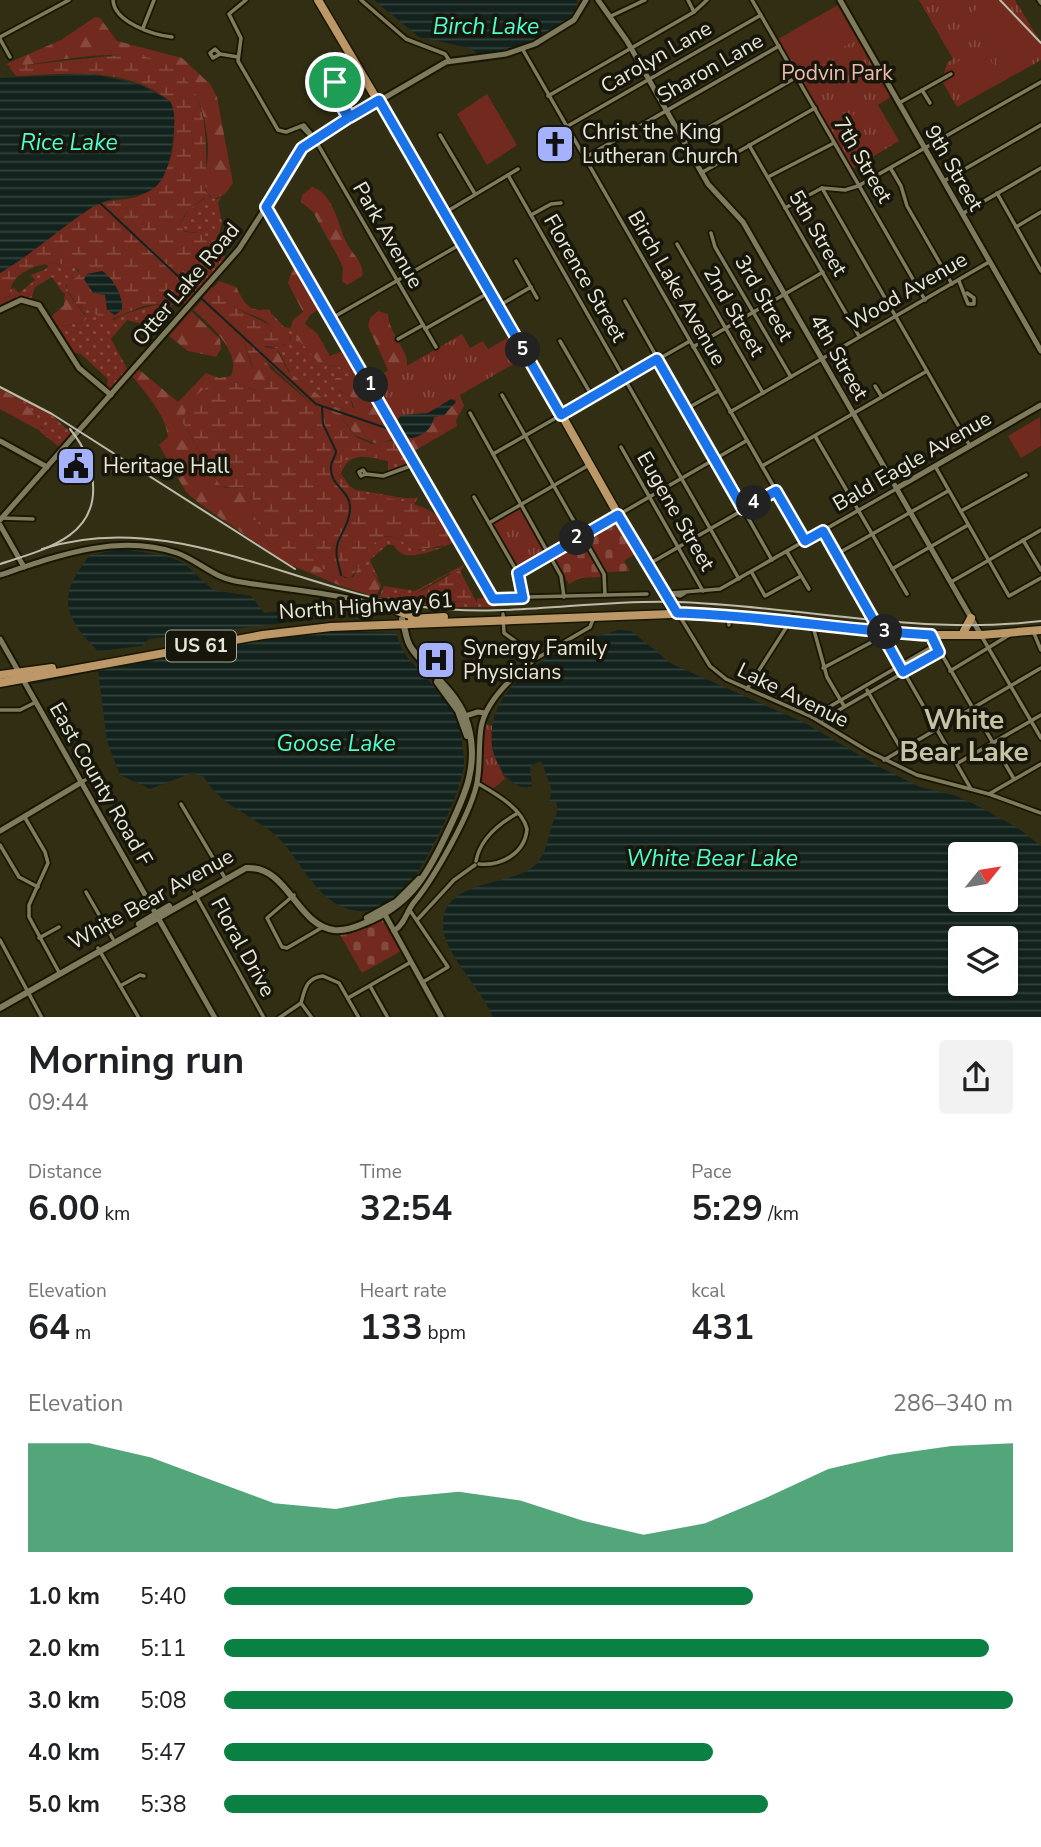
<!DOCTYPE html>
<meta charset="utf-8">
<style>
:root{--surface:#fff;--page:#f2f2f2;--text:#202124;--muted:#757577;--accent:#0b8043}
body{margin:0;font-family:"Nunito Sans",sans-serif;background:var(--page);color:var(--text);height:100vh;display:flex;flex-direction:column;font-size:26px;white-space:nowrap}
*{box-sizing:border-box;margin:0}
p{font-size:23px;color:var(--muted)}
.icon{flex:none;width:38px;height:38px;fill:none;stroke:currentColor;stroke-width:2;stroke-linecap:round;stroke-linejoin:round}
.map{position:relative;height:1017px;overflow:hidden}
.drawer{display:flex;flex-direction:column;background:var(--surface);flex:1}
.drawer>*{flex:none}
.needle{width:46px;rotate:60deg}
.fabs{position:absolute;left:948px;top:842px;display:grid;gap:14px}
.fabs a{display:grid;place-items:center;width:70px;height:70px;border-radius:7px;background:var(--surface);box-shadow:0 2px 5px #0004;font-size:35px}
.pin{position:absolute;display:grid;place-items:center;width:60px;height:60px;color:#fff;margin:-30px;border:4px solid #fff;border-radius:50%;box-shadow:0 2px 7px #0007}
.km{position:absolute;width:35px;height:35px;margin:-18px;border-radius:50%;background:#222;color:#fff;font-size:19px;line-height:35px;text-align:center}
.round{display:grid;place-items:center;flex:none;width:74px;height:74px;border-radius:7px;background:var(--page)}
.headline{display:flex;align-items:center;justify-content:space-between;height:119px;padding:0 28px}
h1{font-size:38px;font-weight:700;line-height:52px}
.figures{display:grid;grid-template-columns:repeat(3,1fr);gap:10px;height:119px;padding:7px 28px}
.figures div{display:grid;align-content:center}
.figures b{font-size:35px;font-weight:700}
.figures small{font-size:19px;font-weight:400}
.figures p{font-size:19px}
.chart{height:196px;padding:14px 28px}
.chart p{display:flex;justify-content:space-between}
.chart svg{width:100%;height:126px;margin-top:7px;fill:var(--accent);opacity:.7}
ul{padding:0 28px;list-style:none;font-size:23px}
li{display:grid;grid-template-columns:112px 84px 1fr;align-items:center;height:52px}
li i{height:18px;border-radius:9px;background:var(--accent)}
.map>svg:first-child{display:block}
</style>
<div class="map">
<svg width="1041" height="1018" viewBox="0 0 1041 1018">
<defs>
<pattern id="grass-dots" width="8" height="8" patternUnits="userSpaceOnUse" patternTransform="scale(1.75)"><rect width="8" height="8" fill="#712a1d"/><path d="M2 2h.1M6 6h.1" fill="none" stroke="#85493d" stroke-width="1.8" stroke-linecap="round"/></pattern>
<pattern id="forest-firs" width="22" height="20" patternUnits="userSpaceOnUse" patternTransform="scale(1.75)"><rect width="22" height="20" fill="#712a1d"/><path d="M5 1l3.5 6h-7zM16 11l3.5 6h-7z" fill="#85493d"/></pattern>
<pattern id="wetland-marsh" width="20" height="14" patternUnits="userSpaceOnUse" patternTransform="scale(1.75)"><rect width="20" height="14" fill="#712a1d"/><path d="M1 5h8M5 5V1M11 12h8M15 12V8" fill="none" stroke="#85493d"/></pattern>
<pattern id="cemetery-stones" width="16" height="16" patternUnits="userSpaceOnUse" patternTransform="scale(1.75)"><rect width="16" height="16" fill="#712a1d"/><path d="M2 7V4a2 2 0 0 1 4 0v3zM10 15v-3a2 2 0 0 1 4 0v3z" fill="#85493d"/></pattern>
<pattern id="park-tufts" width="24" height="20" patternUnits="userSpaceOnUse" patternTransform="scale(1.75)"><rect width="24" height="20" fill="#712a1d"/><path d="M3 7l-1-3M5 7V3M7 7l1-3M15 17l-1-3M17 17v-4M19 17l1-3" fill="none" stroke="#85493d"/></pattern>
<pattern id="water-rules" width="6" height="5" patternUnits="userSpaceOnUse" patternTransform="scale(1.75)"><rect width="6" height="5" fill="#12221d"/><path d="M0 2.5h6" fill="none" stroke="#34423d"/></pattern>
</defs>
<rect width="100%" height="100%" fill="#312e14"/>
<g fill="url(#grass-dots)">
<path d="M205 190 210 197 217 199 221 197 218 203 222 222 217 244 227 260 187 306 182 302 180 306 174 304 158 314 160 319 155 318 147 325 127 320 111 339 129 372 109 391 106 389 108 379 81 354 71 352 57 327 84 322 86 315 73 300 81 307 114 320C140 305 169 305 195 292L204 271 208 243 200 233 183 231 180 224 189 210 204 199Z"/>
<path d="M64 263 74 266 80 274 66 285 68 292 63 293 52 277 35 287 31 299H16L0 308V302L10 296V289L14 288 19 293 35 280 31 275 46 269 48 266 45 264Z"/>
<path d="M272 314 284 327 290 328 319 363 353 370 352 378 333 380 340 392 350 396 353 409 345 411 335 407 291 374 279 352 272 347 285 345 291 338 263 320Z"/>
<path d="M9 393 52 415 73 435 61 448 40 432 43 428C34 414 23 401 9 393Z"/>
<path d="M399 437 413 463 388 472V461C368 457 349 450 341 474L353 490C369 490 408 502 418 497L414 505C391 496 342 498 338 469L343 459 358 451C372 455 391 464 405 455L399 441 392 440Z"/>
<path d="M444 516 458 540C448 546 412 561 401 553 397 551 396 547 393 545H387L370 560 379 580 369 568 359 567C365 553 378 530 396 538 404 540 407 548 415 550L443 547 449 540 447 527 438 517Z"/>
<path d="M465 564 461 571 448 574 408 598 438 602H477V599L489 596 498 602V607H437L379 597 384 586 415 591Z"/>
</g>
<g fill="url(#forest-firs)">
<path d="M95 17 100 18 117 41 182 58 210 84 217 97 233 183 225 194 214 199 206 192C203 180 207 167 208 155 209 143 206 130 204 118 183 26 79 59 12 67L6 64 61 40Z"/>
<path d="M312 187C333 193 338 224 346 242 352 254 365 263 362 276L347 285 342 281 343 268 338 257 313 212 301 202 302 195Z"/>
<path d="M300 265 324 306 310 315 305 324 317 333 330 356 348 349 399 437 377 444 356 436 341 417 313 405 264 359 261 351 264 347 276 349 289 372 333 406 345 411 354 408 350 396 337 390 332 383 336 378H352L353 370 319 363 290 330 293 320 303 312 288 283 293 267Z"/>
<path d="M219 281 236 287C245 304 249 313 269 309L272 315 264 320 235 308 213 288Z"/>
<path d="M65 289 87 318 83 322 57 327 51 317 64 305Z"/>
<path d="M202 300 243 337 252 367 265 368 270 376 266 387 258 390C251 389 244 385 236 384 211 379 187 398 183 423L215 478 225 488 247 487 253 490V513L268 542 304 562 329 568 345 578 353 577 359 567H369L381 585 376 597 341 586 286 563 200 504 186 492 159 445 168 437C166 415 145 392 131 375L137 368 178 402 206 373 219 378 231 376C242 353 209 323 193 310Z"/>
<path d="M191 311 220 339 221 349 216 357 188 351 169 336Z"/>
<path d="M378 311 388 314C389 335 409 350 407 366L460 395 464 406 456 420 457 426 411 453 403 439C415 435 431 435 434 417L444 415 456 400 451 399 393 421 371 383 388 370 368 326 370 318Z"/>
<path d="M0 389C16 396 42 413 42 432L0 409Z"/>
</g>
<g fill="url(#wetland-marsh)">
<path d="M127 54C213 62 208 130 205 197L186 213 180 224 184 232 200 233 208 243 204 271 195 293 167 303 143 306 108 321 77 304 67 290V284L80 274 79 270C58 255 9 267 10 295L0 302V273C33 253 60 227 92 207 107 198 123 202 139 196 174 183 182 129 167 99 125 66 65 74 16 76L9 67Z"/>
<path d="M212 287 235 308 290 335 289 343 278 347 265 346 262 355 271 369 309 402 340 416 356 437 372 444 396 440 406 454C382 476 364 435 340 464L339 475C358 510 433 486 449 534L447 545 415 550C407 548 404 541 397 538 370 526 364 570 349 578L301 561 268 542 253 513V490C243 483 230 492 219 484L183 423C186 396 209 379 236 383 244 384 250 390 258 390L266 387 270 377 265 368H253L243 337 201 299Z"/>
<path d="M459 569 477 603 408 598V595L424 590Z"/>
</g>
<g fill="url(#cemetery-stones)">
<path d="M615 520 635 554 624 561 630 571 606 572 587 537Z"/>
<path d="M581 540 602 577 580 578 569 584 553 556Z"/>
<path d="M383 918 401 951 362 973 339 933Z"/>
</g>
<g fill="url(#park-tufts)">
<path d="M919 0H1015L1041 43V60L957 107 942 81 947 63 953 59Z"/>
<path d="M838 5 891 97 878 105 899 141 852 169 778 39Z"/>
<path d="M462 334 470 348 483 341 488 349 511 336 524 358 398 431 372 386Z"/>
<path d="M521 506 548 554 518 571 491 523Z"/>
<path d="M482 723 493 726 492 749 505 779 490 791 477 783Z"/>
</g>
<g fill="#712a1d">
<path d="M988 0H991L1010 28 981 43 969 24 972 13Z"/>
<path d="M835 12 852 42 833 52 817 22Z"/>
<path d="M808 25 829 61 811 72 790 35Z"/>
<path d="M1019 26 1038 57 1002 77 996 64 998 41Z"/>
<path d="M982 46 1002 80 979 92H970L956 75 953 65Z"/>
<path d="M487 94 517 145 487 165 457 114Z"/>
<path d="M852 113 870 145 852 155 834 123Z"/>
<path d="M1040 417 1041 446 1021 458 1008 436Z"/>
</g>
<g fill="url(#water-rules)" fill-rule="evenodd">
<path d="M374 0H577C577 34 506 52 478 54L470 48 419 37Z"/>
<path d="M91 74 139 84 170 101C177 114 174 129 172 143 163 217 129 182 88 210 58 230 32 254 0 273V78Z"/>
<path d="M102 271C113 277 124 298 122 310L115 315 107 310 105 295 93 293 84 279 87 274Z"/>
<path d="M451 399 456 402 444 415 434 417C432 429 421 438 410 438L402 432 397 421 401 415 428 413Z"/>
<path d="M122 549 167 556 184 563 213 590 251 596 264 613 330 606 335 611 326 618 149 639 142 646 98 651C61 614 58 595 90 555Z"/>
<path d="M619 630 631 631 672 664 805 723 878 766 920 787 954 795 974 804 1018 828 1041 846V1017H493C481 988 443 952 443 926 441 876 519 888 538 862 546 852 548 839 551 828 554 818 560 812 556 802H549L552 790 541 761 530 766 532 786C511 794 494 762 492 746 490 728 494 710 505 695 532 658 579 641 619 630ZM961 854H1006V900H961ZM961 938H1006V984H961Z"/>
<path d="M346 631 396 633C403 662 429 677 446 700 459 717 463 741 464 761 465 787 423 872 404 890 393 902 373 913 357 911 313 904 302 857 273 833 250 814 217 803 204 777L192 773 150 789 120 775 107 741 98 670 282 637Z"/>
</g>
<g fill="none" stroke-linecap="round" stroke-linejoin="round">
<g stroke="#12221d" stroke-width="2">
<path d="M99 202 195 292"/>
<path d="M201 298 316 404 392 430"/>
<path d="M322 407 323 424 336 451C336 457 331 461 331 466 329 485 348 489 350 505 351 520 343 530 338 542 334 554 339 565 341 575"/>
<path d="M32 683 98 670"/>
</g>
<defs>
<g id="minor">
<path d="M113 0C114 22 153 35 172 37"/>
<path d="M246 0 229 14 241 38 238 61 278 130 286 132 304 125 313 136"/>
<path d="M361 0 406 39 445 54 449 60"/>
<path d="M688 0 694 12"/>
<path d="M752 0 925 300"/>
<path d="M1039 0 1041 3"/>
<path d="M611 16 645 0"/>
<path d="M143 28 154 0"/>
<path d="M0 37 69 0"/>
<path d="M0 39 10 57"/>
<path d="M523 50 805 541"/>
<path d="M220 54 213 58 210 53 215 49 220 54 238 57"/>
<path d="M331 79 335 81 334 92 330 83Z"/>
<path d="M922 90 930 103"/>
<path d="M334 92 348 118"/>
<path d="M548 96 694 12 707 0"/>
<path d="M899 103 951 74"/>
<path d="M301 126 317 143 436 347"/>
<path d="M566 127 761 15"/>
<path d="M440 135 475 194"/>
<path d="M685 141 797 77"/>
<path d="M749 145 859 336"/>
<path d="M584 158 779 46"/>
<path d="M891 169 901 186 907 206 952 284"/>
<path d="M701 173 815 108"/>
<path d="M508 175 739 579"/>
<path d="M768 177 834 143"/>
<path d="M944 181 1041 125"/>
<path d="M822 188 970 446"/>
<path d="M997 193 1041 271"/>
<path d="M266 207 492 598 647 594"/>
<path d="M785 208 822 188 845 190 858 186 1041 82"/>
<path d="M446 212 518 169"/>
<path d="M962 214 1041 168"/>
<path d="M531 215 551 204 561 203"/>
<path d="M1016 227 1041 212"/>
<path d="M711 233 715 247 791 377"/>
<path d="M677 244 763 393"/>
<path d="M516 261 537 298"/>
<path d="M959 281 968 304H974V298L967 293"/>
<path d="M625 301 772 560"/>
<path d="M500 305 531 287"/>
<path d="M332 318 461 244"/>
<path d="M425 329 490 292"/>
<path d="M398 339 423 325"/>
<path d="M560 341 592 396"/>
<path d="M693 347 823 272"/>
<path d="M875 386 882 397"/>
<path d="M502 395 604 574 605 595"/>
<path d="M686 409 718 391"/>
<path d="M730 412 989 262"/>
<path d="M470 413 561 576 564 597"/>
<path d="M815 436 907 594"/>
<path d="M621 447 703 591"/>
<path d="M493 454 690 341"/>
<path d="M762 466 927 371"/>
<path d="M935 466 1009 596 1041 578"/>
<path d="M366 474 361 476 359 472 363 470 366 474 383 476 416 464"/>
<path d="M474 497 519 575 523 599"/>
<path d="M961 511 1026 475"/>
<path d="M1 518 33 519"/>
<path d="M489 523 589 465"/>
<path d="M823 531 971 789"/>
<path d="M1023 540 1041 570"/>
<path d="M787 552 809 589"/>
<path d="M837 554 948 491"/>
<path d="M649 564 776 491"/>
<path d="M892 569 968 525"/>
<path d="M518 573 746 441"/>
<path d="M752 573 765 596 801 576"/>
<path d="M951 582 1041 530"/>
<path d="M685 593 680 596 672 593 720 589 896 489"/>
<path d="M503 614 504 633 522 646 532 661 590 627 594 617"/>
<path d="M679 615 710 666 726 679 812 717 868 751 917 775 989 794 1041 813"/>
<path d="M728 616 729 625"/>
<path d="M812 623 827 677 844 706"/>
<path d="M1033 631 1041 650"/>
<path d="M931 636 1014 779"/>
<path d="M982 637 1041 738"/>
<path d="M823 668 883 636"/>
<path d="M950 671 1011 634"/>
<path d="M747 689 793 617"/>
<path d="M867 690 901 749"/>
<path d="M0 710H20L36 702"/>
<path d="M812 717 935 645"/>
<path d="M820 721 939 652"/>
<path d="M884 760 1041 668"/>
<path d="M958 763 1041 715"/>
<path d="M82 782 92 776"/>
<path d="M477 783C494 793 522 808 527 829 525 853 502 866 479 864"/>
<path d="M989 794 1041 764"/>
<path d="M181 804 225 878"/>
<path d="M24 816 45 852 48 863 29 905V917L60 974"/>
<path d="M0 845 19 877 38 887"/>
<path d="M476 861C480 839 500 823 518 813"/>
<path d="M86 892 113 939"/>
<path d="M194 892 264 1018"/>
<path d="M294 895 267 918 282 947 287 948 323 927"/>
<path d="M409 909 448 967 423 982"/>
<path d="M418 919 454 880 475 865"/>
<path d="M39 938 59 927"/>
<path d="M0 940 42 1018"/>
<path d="M98 948 139 1018"/>
<path d="M120 986 140 975 144 976"/>
<path d="M370 986 388 1018"/>
<path d="M348 998 411 962"/>
<path d="M301 1003 312 1018"/>
<path d="M279 1018 301 1003C305 989 306 978 323 976L339 983 359 1018"/>
</g>
<g id="tertiary">
<path d="M598 0 627 41 708 184 743 222 981 635"/>
<path d="M840 0 1041 351"/>
<path d="M0 310 21 300 39 305 79 368 111 395"/>
<path d="M0 441 47 467"/>
<path d="M897 488 1041 405"/>
<path d="M0 520 239 249 307 143 446 62 506 54 535 44 574 20 586 0"/>
<path d="M0 525 24 567"/>
<path d="M0 575C57 556 117 533 177 553 197 560 213 577 235 581 285 590 351 594 398 611"/>
<path d="M0 639 215 1018"/>
<path d="M462 717 478 712 485 713"/>
<path d="M0 831 82 782"/>
<path d="M383 911 442 1018"/>
<path d="M394 931C406 923 406 911 415 901 434 878 469 816 476 787 481 768 478 748 481 728 485 702 512 677 532 661"/>
</g>
<g id="secondary">
<path d="M437 682 458 711 467 736"/>
<path d="M367 918 396 902 419 879"/>
<path d="M139 924 169 906"/>
<path d="M0 1008 246 868C288 865 296 925 334 930 346 931 355 927 365 923 409 906 426 877 445 837 463 799 480 768 468 725 459 692 431 676 412 649 405 640 406 630 402 619"/>
</g>
<g id="primary">
<path d="M318 0 514 331 674 613"/>
<path d="M397 611 416 617"/>
<path d="M412 619 444 617"/>
<path d="M964 631 971 618"/>
<path d="M0 675 52 668"/>
<path d="M0 683 263 635 331 627 697 613 931 635H981L1041 630"/>
</g>
</defs>
<use href="#minor" stroke="#191600" stroke-width="7"/>
<use href="#tertiary" stroke="#191600" stroke-width="9"/>
<use href="#secondary" stroke="#191600" stroke-width="10"/>
<use href="#primary" stroke="#191600" stroke-width="11"/>
<use href="#minor" stroke="#7f7b5f" stroke-width="3.5"/>
<use href="#tertiary" stroke="#7f7b5f" stroke-width="5"/>
<use href="#secondary" stroke="#7f7b5f" stroke-width="6"/>
<use href="#primary" stroke="#bc9767" stroke-width="8"/>
<g stroke="#bebbaa" stroke-width="2">
<path d="M1000 0 1041 43"/>
<path d="M0 387 52 414 295 569"/>
<path d="M42 549C172 507 296 591 423 607 507 618 593 599 677 602 802 606 915 636 1041 621"/>
<path d="M0 564C41 550 97 539 93 484 92 463 83 445 70 429"/>
</g>
</g>
<g fill="none" stroke-linecap="round" stroke-linejoin="round">
<defs>
<path id="route" d="M335 82 334 92 348 118 302 148 266 207 493 599 523 598 518 573 618 515 677 613C762 615 846 631 931 635L939 652 903 672 883 636 877 626 823 531 805 541 776 491 743 509 657 359 561 415 379 100 350 117C344 106 336 95 330 83L332 79 335 82"/>
</defs>
<use href="#route" stroke="#fff" stroke-width="14"/>
<use href="#route" stroke="#1a73e8" stroke-width="9"/>
</g>
<defs>
<symbol id="church-square" viewBox="-11 -11 22 22"><rect x="-9" y="-9" width="18" height="18" rx="4" fill="#a5b1fc" stroke="#17160b"/><path d="M-1.2-6h2.4v3.5h3.3v2.4h-3.3V6h-2.4V-.1h-3.3v-2.4h3.3Z" fill="#111"/></symbol>
<symbol id="civic-square" viewBox="-11 -11 22 22"><rect x="-9" y="-9" width="18" height="18" rx="4" fill="#a5b1fc" stroke="#17160b"/><path d="M-.6-6.5H3V-4.5H.6V-3L4-1V1h2V6H-6V1h2V-1L-.6-3ZM-1.2 2.5V6h2.4V2.5Z" fill="#111"/></symbol>
<symbol id="hospital-square" viewBox="-11 -11 22 22"><rect x="-9" y="-9" width="18" height="18" rx="4" fill="#a5b1fc" stroke="#17160b"/><path d="M-5-5h3v3.5h4V-5h3V5h-3V1.5h-4V5h-3Z" fill="#111"/></symbol>
</defs>
<g fill-rule="evenodd">
<use href="#church-square" x="533" y="122" width="44" height="44"/>
<use href="#civic-square" x="54" y="444" width="44" height="44"/>
<use href="#hospital-square" x="414" y="638" width="44" height="44"/>
</g>
<g text-anchor="middle" dominant-baseline="central" stroke-width="7" stroke-linejoin="round" paint-order="stroke">
<rect fill="#17160b" stroke="#aaa89a" stroke-width="2" x="166" y="630.5" width="70" height="31" rx="5"/>
<g font-size="19" font-weight="bold" fill="#e9e7d8">
<text x="201" y="646">US 61</text>
</g>
<g font-size="21" fill="#e9e7d8" stroke="#17160b">
<text transform="translate(656 57) rotate(-30)">Carolyn Lane</text>
<text transform="translate(710 68) rotate(-30)">Sharon Lane</text>
<text transform="translate(863 160) rotate(60)">7th Street</text>
<text transform="translate(954 168) rotate(60)">9th Street</text>
<text transform="translate(818 233) rotate(60)">5th Street</text>
<text transform="translate(388 235) rotate(60)">Park Avenue</text>
<text transform="translate(585 278) rotate(60)">Florence Street</text>
<text transform="translate(186 284) rotate(-50)">Otter Lake Road</text>
<text transform="translate(677 288) rotate(60)">Birch Lake Avenue</text>
<text transform="translate(907 291) rotate(-30)">Wood Avenue</text>
<text transform="translate(764 298) rotate(60)">3rd Street</text>
<text transform="translate(734 311) rotate(60)">2nd Street</text>
<text transform="translate(839 357) rotate(60)">4th Street</text>
<text transform="translate(912 461) rotate(-30)">Bald Eagle Avenue</text>
<text transform="translate(676 511) rotate(60)">Eugene Street</text>
<text transform="translate(366 606) rotate(-4)">North Highway 61</text>
<text transform="translate(793 695) rotate(26)">Lake Avenue</text>
<text transform="translate(101 784) rotate(60)">East County Road F</text>
<text transform="translate(151 899) rotate(-29)">White Bear Avenue</text>
<text transform="translate(243 947) rotate(61)">Floral Drive</text>
</g>
<g font-size="21" fill="#eebbb0" stroke="#17160b">
<text x="837" y="73">Podvin Park</text>
</g>
<g font-size="21" fill="#e9e7d8" stroke="#17160b" text-anchor="start">
<text x="582" y="132">Christ the King<tspan x="582" dy="24">Lutheran Church</tspan></text>
<text x="103" y="466">Heritage Hall</text>
<text x="463" y="648">Synergy Family<tspan x="463" dy="24">Physicians</tspan></text>
</g>
<g font-size="23" font-style="italic" fill="#4efdd1" stroke="#17160b">
<text x="486" y="26">Birch Lake</text>
<text x="69" y="142">Rice Lake</text>
<text x="336" y="743">Goose Lake</text>
<text x="712" y="858">White Bear Lake</text>
</g>
<g font-size="28" font-weight="bold" fill="#c6c3a5" stroke="#17160b">
<text x="964" y="720">White<tspan x="964" dy="32">Bear Lake</tspan></text>
</g>
</g>
</svg>
<div class="fabs">
<a><svg class="needle" viewBox="-14 -14 28 28"><path d="M0-13l5 13h-10z" fill="#e53935"/><path d="M0 13l5-13h-10z" fill="#757577"/></svg></a>
<a><svg class="icon" aria-label="layers" viewBox="0 0 24 24"><path d="M12 4l9 5-9 5-9-5zM3 14l9 5 9-5"/></svg></a>
</div>
<div class="pin" style="left:335px;top:82px;background:#1e9e55"><svg class="icon" aria-label="arrive" viewBox="0 0 24 24"><path d="M6 21V4h12l-3 4 3 4H6"/></svg></div>
<b class="km" style="left:371px;top:385px">1</b>
<b class="km" style="left:577px;top:538px">2</b>
<b class="km" style="left:885px;top:632px">3</b>
<b class="km" style="left:754px;top:503px">4</b>
<b class="km" style="left:523px;top:350px">5</b>
</div>
<section class="drawer">
<div class="headline"><div><h1>Morning run</h1><p>09:44</p></div><a class="round"><svg class="icon" aria-label="share" viewBox="0 0 24 24"><path d="M12 15V3M7 8l5-5 5 5M5 13v7h14v-7"/></svg></a></div>
<div class="figures">
<div><p>Distance</p><b>6.00<small> km</small></b></div>
<div><p>Time</p><b>32:54</b></div>
<div><p>Pace</p><b>5:29<small> /km</small></b></div>
</div>
<div class="figures">
<div><p>Elevation</p><b>64<small> m</small></b></div>
<div><p>Heart rate</p><b>133<small> bpm</small></b></div>
<div><p>kcal</p><b>431</b></div>
</div>
<div class="chart"><p><span>Elevation</span>286–340 m</p>
<svg viewBox="0 0 160 44" preserveAspectRatio="none"><path d="M0 44V6L10 6L20 11L30 19L40 27L50 29L60 25L70 23L80 26L90 33L100 38L110 34L120 25L130 15L140 10L150 7L160 6V44z"/></svg>
</div>
<ul>
<li><b>1.0 km</b>5:40<i style="width:67%"></i></li>
<li><b>2.0 km</b>5:11<i style="width:97%"></i></li>
<li><b>3.0 km</b>5:08<i style="width:100%"></i></li>
<li><b>4.0 km</b>5:47<i style="width:62%"></i></li>
<li><b>5.0 km</b>5:38<i style="width:69%"></i></li>
</ul>
</section>
